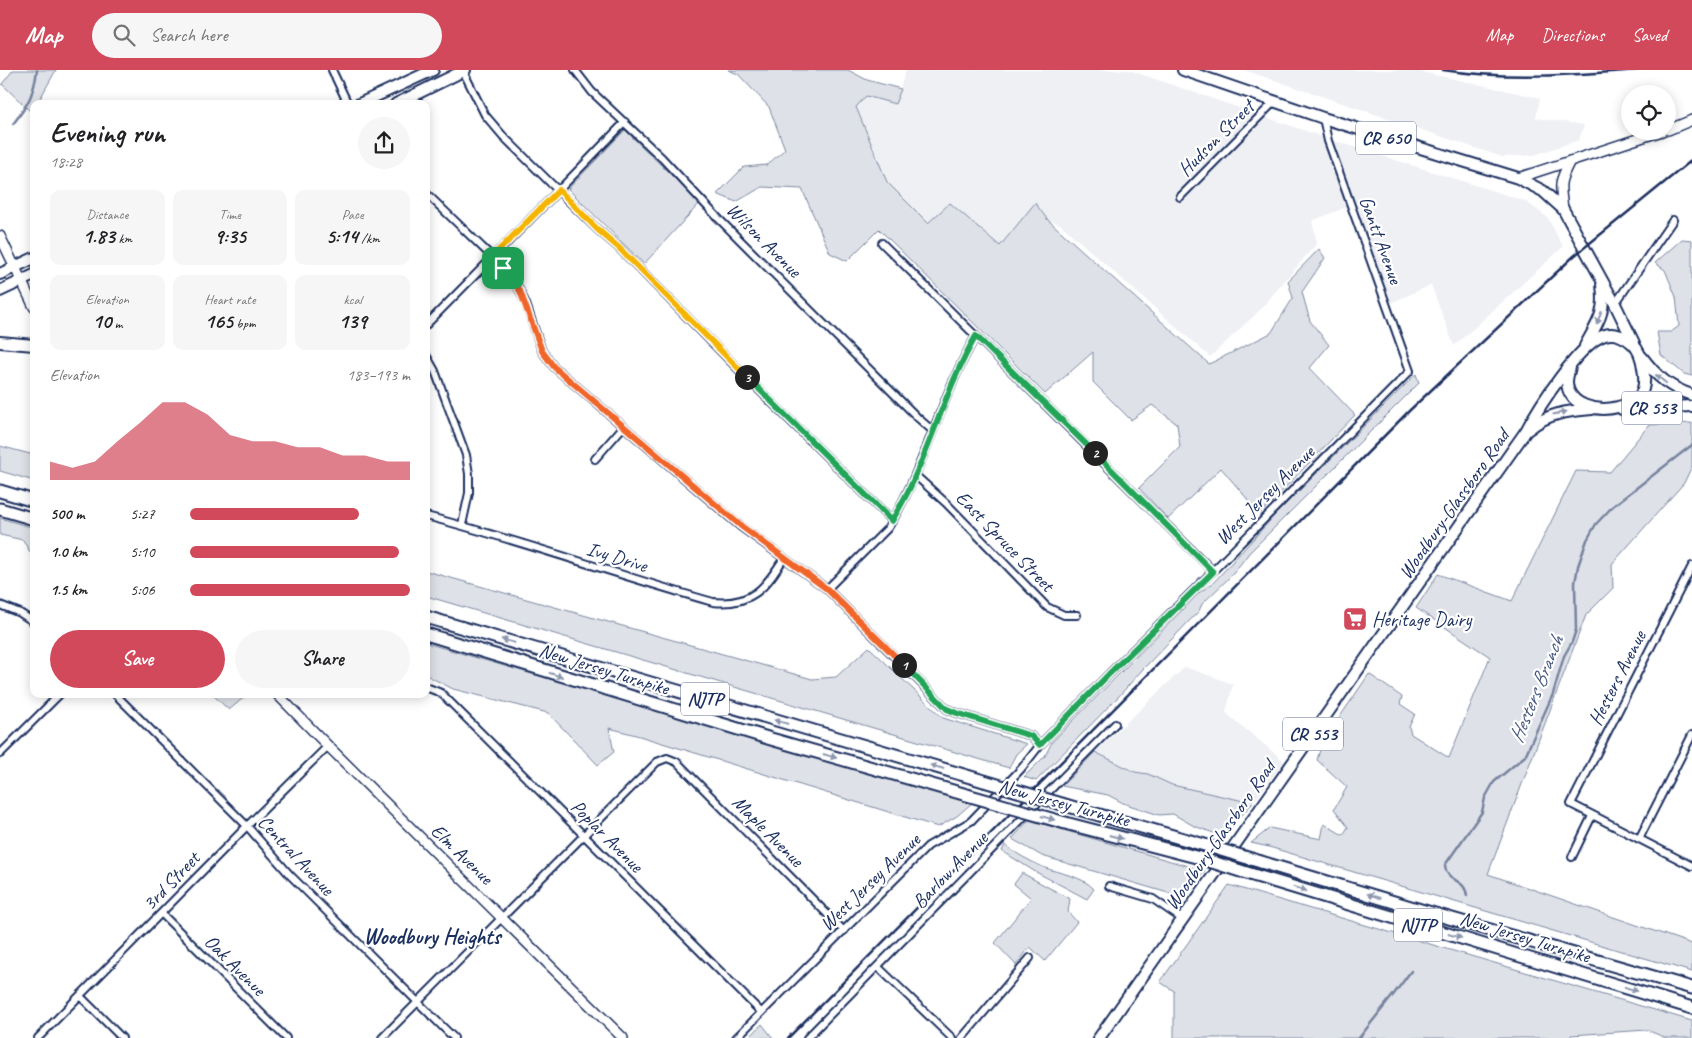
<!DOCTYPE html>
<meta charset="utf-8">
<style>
:root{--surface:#fff;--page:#f6f6f6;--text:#202124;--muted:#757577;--accent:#d1495b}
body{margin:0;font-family:Caveat,sans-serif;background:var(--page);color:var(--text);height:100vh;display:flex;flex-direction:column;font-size:19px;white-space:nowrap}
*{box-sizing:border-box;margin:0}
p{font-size:16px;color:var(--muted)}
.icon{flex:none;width:28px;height:28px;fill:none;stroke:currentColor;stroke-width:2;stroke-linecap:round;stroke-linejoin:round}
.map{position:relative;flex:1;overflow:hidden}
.sheet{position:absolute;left:30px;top:30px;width:400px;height:598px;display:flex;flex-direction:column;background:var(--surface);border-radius:10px;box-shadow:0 2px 12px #0003}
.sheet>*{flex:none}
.fabs{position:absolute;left:1621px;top:15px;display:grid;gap:10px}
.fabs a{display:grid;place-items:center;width:55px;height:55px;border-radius:50%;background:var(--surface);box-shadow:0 2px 12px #0003;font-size:25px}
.pin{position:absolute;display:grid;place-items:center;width:42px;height:42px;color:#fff;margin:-21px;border-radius:10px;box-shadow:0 2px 8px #0006}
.km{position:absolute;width:25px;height:25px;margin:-12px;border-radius:50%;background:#222;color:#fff;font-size:14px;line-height:25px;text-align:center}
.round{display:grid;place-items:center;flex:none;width:52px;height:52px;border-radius:26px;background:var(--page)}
.head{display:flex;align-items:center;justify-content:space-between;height:85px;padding:0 20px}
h1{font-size:28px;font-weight:600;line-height:38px}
.metrics{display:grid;grid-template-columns:repeat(3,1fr);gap:8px;height:85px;padding:5px 20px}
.metrics div{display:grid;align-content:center;border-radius:10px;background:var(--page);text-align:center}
.metrics b{font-size:21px;font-weight:600}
.metrics small{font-size:14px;font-weight:400}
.metrics p{font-size:14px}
.chart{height:140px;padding:10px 20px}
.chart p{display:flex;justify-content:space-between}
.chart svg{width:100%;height:90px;margin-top:5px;fill:var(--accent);opacity:.7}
.action{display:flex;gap:10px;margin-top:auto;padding:10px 20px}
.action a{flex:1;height:58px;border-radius:30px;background:var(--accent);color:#fff;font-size:20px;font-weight:600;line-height:58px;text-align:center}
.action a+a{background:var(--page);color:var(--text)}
ul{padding:0 20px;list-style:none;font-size:16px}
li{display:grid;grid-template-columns:80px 60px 1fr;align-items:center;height:38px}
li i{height:12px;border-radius:6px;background:var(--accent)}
header{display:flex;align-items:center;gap:30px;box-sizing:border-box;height:70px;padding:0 25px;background:var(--accent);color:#fff}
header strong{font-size:24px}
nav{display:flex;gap:28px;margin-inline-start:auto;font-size:18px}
.search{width:350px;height:45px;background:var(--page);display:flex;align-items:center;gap:12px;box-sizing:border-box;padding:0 18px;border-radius:28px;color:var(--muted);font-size:19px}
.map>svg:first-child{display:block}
</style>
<header>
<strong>Map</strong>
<div class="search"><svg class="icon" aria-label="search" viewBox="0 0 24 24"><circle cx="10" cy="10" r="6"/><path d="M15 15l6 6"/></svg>Search here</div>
<nav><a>Map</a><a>Directions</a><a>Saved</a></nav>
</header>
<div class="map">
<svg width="1692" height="968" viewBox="0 0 1692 968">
<rect width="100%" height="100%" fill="#fff"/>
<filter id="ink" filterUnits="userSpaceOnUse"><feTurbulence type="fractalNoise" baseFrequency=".02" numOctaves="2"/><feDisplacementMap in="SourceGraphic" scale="10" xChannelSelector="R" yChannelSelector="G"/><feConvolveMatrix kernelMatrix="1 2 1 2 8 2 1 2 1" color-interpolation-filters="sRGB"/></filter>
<g filter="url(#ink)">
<g fill="#eff0f4">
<path d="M906 0H1129L1332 70 1525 131 1548 148 1563 177 1454 276 1431 215 1386 235 1349 136 1312 151 1317 173 1258 242 1210 287 1060 154 1047 149 1035 133 1000 176 950 133 928 153 887 112 856 36 866 26 895 34Z"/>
<path d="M1244 0H1413L1540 28 1536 48 1584 55 1579 70 1534 85 1502 87Z"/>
<path d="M1185 597 1233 614 1226 643 1284 691 1253 733 1172 715 1148 704 1135 702 1095 682Z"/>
</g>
<g fill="#dee1e7" stroke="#7c88a2">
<path d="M13 0H56L37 34H34L32 43 2 14Z"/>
<path d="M728 0H848L867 10 901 19 895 34 866 26 856 37 887 112 928 153 950 133 1000 176 1035 133 1047 149 1209 294 1271 263 1293 228 1288 211 1319 179 1325 188 1302 222 1310 251 1329 275 1310 298 1355 345 1260 444 1221 398 1168 449 1139 418 1180 377 1177 354 1152 335 1131 350 1093 312V282L1045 324 879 159 847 191 830 183 802 119 762 117 736 132 717 124 744 97 767 95 785 79 769 37 738 4Z"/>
<path d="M625 60 700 133 644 194 568 119Z"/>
<path d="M1682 169 1692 170V306L1684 304 1661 285 1657 262H1671L1679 256 1676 227 1665 200 1655 193Z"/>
<path d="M1416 304 1419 313 1249 483 1232 505 1202 534 1199 541 1143 599 1120 625 1036 711 1024 707 1045 686 1052 672 1200 522 1213 513 1275 445Z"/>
<path d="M1692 353V396L1684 413 1612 494 1613 518 1586 545 1488 804 1692 874V902L1269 777 1251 773 1270 758 1321 769 1324 754 1343 765 1348 757 1334 739 1347 717 1317 690 1322 673 1369 604 1402 627 1400 634 1415 644 1409 657 1411 664 1449 688 1490 587 1416 538 1438 504 1512 531 1576 401 1610 402 1649 355Z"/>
<path d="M0 376 34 385V411L0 401Z"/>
<path d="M0 448 34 458V482H30L23 470 0 465Z"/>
<path d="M426 501 812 609 836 607 869 577 943 648 1027 674 1016 684 1009 698 426 526Z"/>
<path d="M426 573 972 733 957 746 938 757 636 665 609 658 614 682 598 695 548 643 453 619 426 605Z"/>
<path d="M212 624H248L229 640Z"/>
<path d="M1095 682 1135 702 1148 704 1172 715 1253 733 1222 766 1194 756 1173 744 1159 745 1123 733 1108 725 1062 716Z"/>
<path d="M1029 750 1205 801 1188 823 1175 825 1042 786 1012 769Z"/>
<path d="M1005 775C1016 784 1030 791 1043 797 1060 804 1081 805 1094 819L1087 829 1034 801 1002 781Z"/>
<path d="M1022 803 1070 829 1068 842 1077 852 1045 891 1030 877 1016 895 995 873 1031 828 1014 814Z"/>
<path d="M1229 815 1692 951V968H1666L1647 960 1571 965 1570 968H1174V921L1160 912Z"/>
<path d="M762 954 773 968H749Z"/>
</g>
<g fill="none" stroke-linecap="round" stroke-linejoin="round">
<g stroke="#77839f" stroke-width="2.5">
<path d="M13 54C28 35 34 24 37 0"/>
<path d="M1467 826C1465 807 1446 813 1445 795L1482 742 1485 728 1494 712 1525 686 1553 624 1564 586 1572 572 1576 560 1575 513 1578 496 1587 470 1596 454 1613 436 1692 375"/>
<path d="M1359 968 1394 924 1411 901"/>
</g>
<defs>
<g id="street">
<path d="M332 0 348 34"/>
<path d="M575 0 592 22 662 88 718 148 918 348 933 361"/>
<path d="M463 1 485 45 503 66 597 159 618 177 750 311 892 451"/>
<path d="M426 123 511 205 520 221 526 234 542 281 554 297 741 457 827 519 947 639 957 643 1031 666 1040 675"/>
<path d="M1180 127 1274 32"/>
<path d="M882 173 1213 501"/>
<path d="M1615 234 1673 150"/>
<path d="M426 255 559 120 625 52"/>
<path d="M426 285 435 301 466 385 469 404V423L462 455"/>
<path d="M595 389 623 357"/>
<path d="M916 406 946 433 1047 537 1064 545H1077"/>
<path d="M426 446C523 471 617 505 713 532 752 536 766 517 784 488"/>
<path d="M1692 496 1571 734 1692 796"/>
<path d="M827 519 888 458C925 398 940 327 976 266"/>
<path d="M0 535 20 543 34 552"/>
<path d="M426 617 441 623 761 942"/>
<path d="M115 624 247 756 290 805 454 968"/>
<path d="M0 684 60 624"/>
<path d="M1639 769 1692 665"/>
<path d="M1572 787 1592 746"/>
<path d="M1109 816 1153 829 1182 849"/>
<path d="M162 844 286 968"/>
<path d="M878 897 952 968"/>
<path d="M80 926 122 968"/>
<path d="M38 968 247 756 328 676"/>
<path d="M382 968 657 692 667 688 677 692 844 861"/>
<path d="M736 968 928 776 971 751 1021 699 1040 675 1109 604 1213 501 1410 301 1328 71 1323 48"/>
<path d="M807 968 1115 654"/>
<path d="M962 968 1030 888"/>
</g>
<g id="secondary">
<path d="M1668 60 1692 50"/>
<path d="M1518 108 1662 61"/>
<path d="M1563 139C1560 114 1558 114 1570 91"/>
<path d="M0 166 34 237"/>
<path d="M277 624 328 676 623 968"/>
</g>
<g id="primary">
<path d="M1183 0 1323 48 1518 108 1543 121 1563 139 1615 234 1634 273"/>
<path d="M359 34 433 0"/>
<path d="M396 34 465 0"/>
<path d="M0 204 34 188"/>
<path d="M0 221 34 205"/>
<path d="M0 272 34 275"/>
<path d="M1585 276C1598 252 1606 243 1602 215"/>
<path d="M1642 287C1656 306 1670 318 1692 325"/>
<path d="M1622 339 1692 336"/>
<path d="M1529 359C1548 343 1568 341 1592 339"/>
<path d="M1099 968 1526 361C1538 338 1580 272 1605 265 1615 262 1626 267 1633 274 1639 280 1642 290 1643 298 1645 308 1645 319 1639 327 1634 333 1625 335 1618 337 1599 342 1568 337 1567 312 1567 307 1569 301 1570 297"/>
</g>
<g id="highway">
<path d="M0 421 34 431"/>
<path d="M0 439 34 449"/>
<path d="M426 547 984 711"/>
<path d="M426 564 771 669 967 725"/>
<path d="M1082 740 1208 776"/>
<path d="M1069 754 1200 788"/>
<path d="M1261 792 1414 838 1692 918"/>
<path d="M1253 805 1692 938"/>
</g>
</defs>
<use href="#street" stroke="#1b2f5e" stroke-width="10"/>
<use href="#secondary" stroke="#1b2f5e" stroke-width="12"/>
<use href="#primary" stroke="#1b2f5e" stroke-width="14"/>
<use href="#highway" stroke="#1b2f5e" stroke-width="15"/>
<use href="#street" stroke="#fff" stroke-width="6"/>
<use href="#secondary" stroke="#fff" stroke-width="9"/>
<use href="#primary" stroke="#fff" stroke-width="10"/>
<use href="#highway" stroke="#fff" stroke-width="11"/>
<g stroke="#1b2f5e" stroke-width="2.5">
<path d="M1443 0C1507 10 1573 5 1637 0"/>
<path d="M788 968 1410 340 1574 186 1692 90"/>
</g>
<defs>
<g id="highway-bridge">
<path d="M984 711 1082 740"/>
<path d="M967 725 1069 754"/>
<path d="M1208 776 1261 792"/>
<path d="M1200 788 1253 805"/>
</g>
</defs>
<use href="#highway-bridge" stroke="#1b2f5e" stroke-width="15" stroke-linecap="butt"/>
<use href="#highway-bridge" stroke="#fff" stroke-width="11"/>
</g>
<defs><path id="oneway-solid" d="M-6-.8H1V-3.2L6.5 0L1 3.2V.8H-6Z" transform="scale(1.25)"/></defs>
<g fill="#8d97ae">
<use href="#oneway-solid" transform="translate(1599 248) rotate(112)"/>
<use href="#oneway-solid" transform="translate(1661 309) rotate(-141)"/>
<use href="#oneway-solid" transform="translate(1560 343) rotate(-12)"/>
<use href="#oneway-solid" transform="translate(508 571) rotate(-164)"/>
<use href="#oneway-solid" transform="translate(556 605) rotate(17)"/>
<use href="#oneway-solid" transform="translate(781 652) rotate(-164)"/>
<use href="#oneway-solid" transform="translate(830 686) rotate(16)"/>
<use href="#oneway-solid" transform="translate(937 697) rotate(-164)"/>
<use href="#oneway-solid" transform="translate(1048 748) rotate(16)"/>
<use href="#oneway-solid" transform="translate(1116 767) rotate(15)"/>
<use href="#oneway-solid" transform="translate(1300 819) rotate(17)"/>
<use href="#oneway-solid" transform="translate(1374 826) rotate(-163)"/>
<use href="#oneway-solid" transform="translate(1455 866) rotate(16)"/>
<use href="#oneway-solid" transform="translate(1631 919) rotate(17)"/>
</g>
</g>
<g fill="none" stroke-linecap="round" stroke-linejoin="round" filter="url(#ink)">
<defs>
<path id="split-1" d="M503 198 510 206 520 221 542 281 554 297 741 456 827 519 904 595"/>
<path id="split-2" d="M904 595 947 639 957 643 1031 666 1040 675 1109 604 1213 502 1095 383"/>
<path id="split-3" d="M747 307 892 451C900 436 909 422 915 406 936 360 950 310 976 266L1095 383"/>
<path id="split-4" d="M503 198 491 188 559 120 597 159 618 177 747 307"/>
</defs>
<use href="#split-1" stroke="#fff" stroke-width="10"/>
<use href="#split-2" stroke="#fff" stroke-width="10"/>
<use href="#split-3" stroke="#fff" stroke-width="10"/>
<use href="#split-4" stroke="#fff" stroke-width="10"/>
<use href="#split-1" stroke="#f0652b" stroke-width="6"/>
<use href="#split-2" stroke="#22a559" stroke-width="6"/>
<use href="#split-3" stroke="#22a559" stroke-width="6"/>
<use href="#split-4" stroke="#f5b400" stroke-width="6"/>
</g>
<defs>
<symbol id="supermarket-square" viewBox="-11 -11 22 22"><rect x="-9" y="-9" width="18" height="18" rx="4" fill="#d1495b" stroke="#fff"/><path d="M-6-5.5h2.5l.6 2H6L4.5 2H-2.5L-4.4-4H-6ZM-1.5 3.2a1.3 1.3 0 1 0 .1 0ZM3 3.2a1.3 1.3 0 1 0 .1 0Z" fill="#fff"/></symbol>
</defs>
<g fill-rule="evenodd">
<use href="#supermarket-square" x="1341" y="535" width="28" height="28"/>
</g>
<g text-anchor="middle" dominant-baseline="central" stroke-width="4.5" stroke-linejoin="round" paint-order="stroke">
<g fill="#fff" stroke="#5f6d8e" stroke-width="1">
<rect x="1356" y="51.5" width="60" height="33" rx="4"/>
<rect x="1622" y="321.5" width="60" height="33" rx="4"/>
<rect x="681" y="612.5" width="48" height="33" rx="4"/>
<rect x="1283" y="647.5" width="60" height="33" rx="4"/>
<rect x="1394" y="838.5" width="48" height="33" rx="4"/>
</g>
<g font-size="19" font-weight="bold" fill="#1b2f5e">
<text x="1386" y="68">CR 650</text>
<text x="1652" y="338">CR 553</text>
<text x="705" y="629">NJTP</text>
<text x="1313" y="664">CR 553</text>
<text x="1418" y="855">NJTP</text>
</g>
<g font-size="20" fill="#1b2f5e" stroke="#fff">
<text transform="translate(1216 68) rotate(-45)">Hudson Street</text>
<text transform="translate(764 170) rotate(45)">Wilson Avenue</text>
<text transform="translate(1381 170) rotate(70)">Gantt Avenue</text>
<text transform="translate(1265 425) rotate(-45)">West Jersey Avenue</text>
<text transform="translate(1454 434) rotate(-55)">Woodbury-Glassboro Road</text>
<text transform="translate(1005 471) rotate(46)">East Spruce Street</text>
<text transform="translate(617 487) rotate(17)">Ivy Drive</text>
<text transform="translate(604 599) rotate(17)">New Jersey Turnpike</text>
<text transform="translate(1617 608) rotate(-63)">Hesters Avenue</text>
<text transform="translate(1064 733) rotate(15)">New Jersey Turnpike</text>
<text transform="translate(768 761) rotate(45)">Maple Avenue</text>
<text transform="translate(1220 765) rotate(-55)">Woodbury-Glassboro Road</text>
<text transform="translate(607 766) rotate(45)">Poplar Avenue</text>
<text transform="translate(462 784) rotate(44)">Elm Avenue</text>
<text transform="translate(296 785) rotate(47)">Central Avenue</text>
<text transform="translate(950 800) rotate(-46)">Barlow Avenue</text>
<text transform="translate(171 811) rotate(-46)">3rd Street</text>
<text transform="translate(870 812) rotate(-44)">West Jersey Avenue</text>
<text transform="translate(1525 867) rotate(17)">New Jersey Turnpike</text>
<text transform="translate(235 895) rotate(45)">Oak Avenue</text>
</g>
<g font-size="20" fill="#1b2f5e" stroke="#fff" text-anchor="start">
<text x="1372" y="549">Heritage Dairy</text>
</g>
<g font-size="21" font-style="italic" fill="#49597e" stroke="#fff">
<text transform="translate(1536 619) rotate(-68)">Hesters Branch</text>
</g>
<g font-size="22" font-weight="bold" fill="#1b2f5e" stroke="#fff">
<text x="432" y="867">Woodbury Heights</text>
</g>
</g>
</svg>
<div class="fabs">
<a><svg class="icon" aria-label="locate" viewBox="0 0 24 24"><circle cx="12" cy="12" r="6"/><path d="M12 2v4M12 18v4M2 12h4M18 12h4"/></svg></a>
</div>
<div class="pin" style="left:503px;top:198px;background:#1e9e55"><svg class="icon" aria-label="arrive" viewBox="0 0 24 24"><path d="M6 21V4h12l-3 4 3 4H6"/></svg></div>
<b class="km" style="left:904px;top:595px">1</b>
<b class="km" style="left:1095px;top:383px">2</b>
<b class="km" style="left:747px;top:307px">3</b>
<section class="sheet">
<div class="head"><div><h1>Evening run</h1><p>18:28</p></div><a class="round"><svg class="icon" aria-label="share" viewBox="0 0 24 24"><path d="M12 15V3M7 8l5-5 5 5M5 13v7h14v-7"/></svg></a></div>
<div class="metrics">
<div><p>Distance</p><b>1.83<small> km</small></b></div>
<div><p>Time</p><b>9:35</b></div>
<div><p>Pace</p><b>5:14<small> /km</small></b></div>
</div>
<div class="metrics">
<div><p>Elevation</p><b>10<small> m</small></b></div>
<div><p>Heart rate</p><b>165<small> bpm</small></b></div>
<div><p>kcal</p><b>139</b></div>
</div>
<div class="chart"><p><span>Elevation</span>183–193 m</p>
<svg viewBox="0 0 160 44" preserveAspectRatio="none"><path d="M0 44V35L10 38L20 35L30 25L40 16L50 6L60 6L70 12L80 22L90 25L100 25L110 28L120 28L130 32L140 32L150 35L160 35V44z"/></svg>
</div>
<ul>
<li><b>500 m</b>5:27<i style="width:77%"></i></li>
<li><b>1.0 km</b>5:10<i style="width:95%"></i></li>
<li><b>1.5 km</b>5:06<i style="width:100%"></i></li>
</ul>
<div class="action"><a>Save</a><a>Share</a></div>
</section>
</div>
